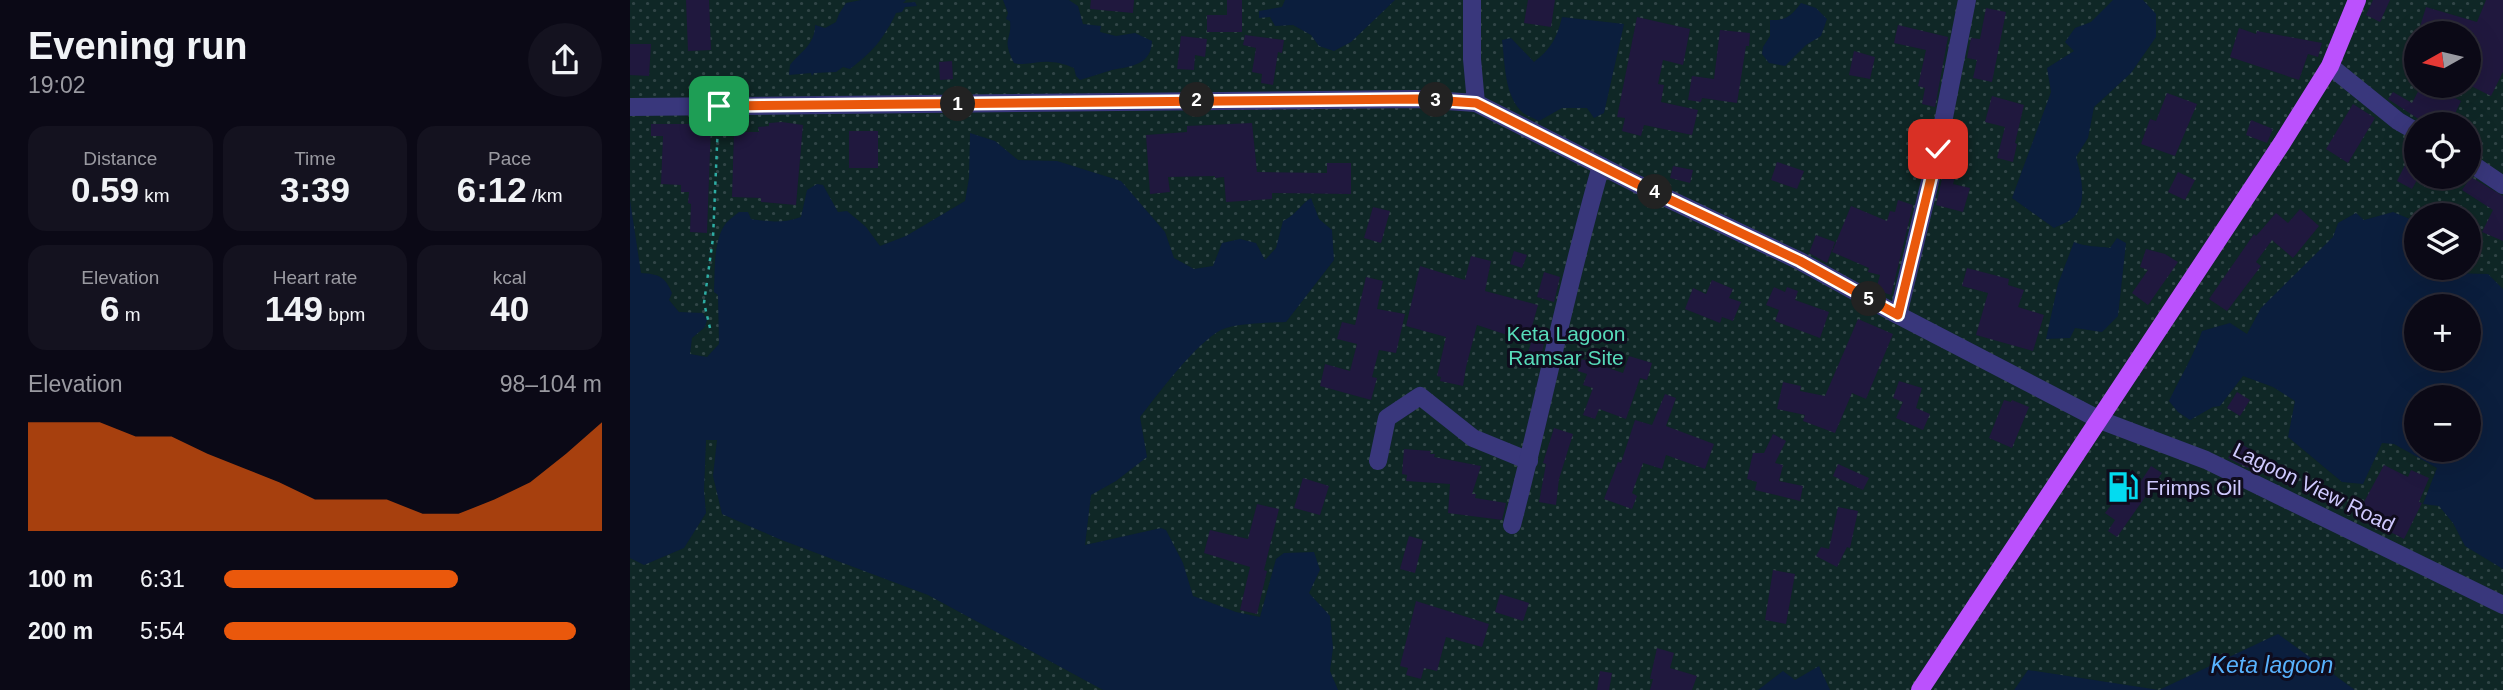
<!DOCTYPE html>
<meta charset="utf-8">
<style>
:root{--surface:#0b0916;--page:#14121f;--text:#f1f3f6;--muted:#9a9aa1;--line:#2b2a35;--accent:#ea580c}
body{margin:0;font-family:Arial,sans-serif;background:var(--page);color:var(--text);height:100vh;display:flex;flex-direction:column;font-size:26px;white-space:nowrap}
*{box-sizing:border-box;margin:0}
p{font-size:23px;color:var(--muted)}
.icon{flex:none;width:38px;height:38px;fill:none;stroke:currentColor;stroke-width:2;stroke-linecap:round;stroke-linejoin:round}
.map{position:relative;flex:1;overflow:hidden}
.panel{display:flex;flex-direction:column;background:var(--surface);width:630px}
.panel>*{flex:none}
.needle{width:46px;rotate:262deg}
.buttons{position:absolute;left:1774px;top:21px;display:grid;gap:14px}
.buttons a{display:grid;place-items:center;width:77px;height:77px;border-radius:50%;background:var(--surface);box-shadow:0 7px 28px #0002,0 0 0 2px var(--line);font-size:35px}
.pin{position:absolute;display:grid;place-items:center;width:60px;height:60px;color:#fff;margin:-30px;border-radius:14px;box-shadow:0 4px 10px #0006}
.km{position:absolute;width:35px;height:35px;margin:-18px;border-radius:50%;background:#222;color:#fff;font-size:19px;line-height:35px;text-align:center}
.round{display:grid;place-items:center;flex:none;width:74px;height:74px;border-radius:37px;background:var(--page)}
.overview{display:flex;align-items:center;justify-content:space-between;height:119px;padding:0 28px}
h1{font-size:38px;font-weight:600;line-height:52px}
.metrics{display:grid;grid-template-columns:repeat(3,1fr);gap:10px;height:119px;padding:7px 28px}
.metrics div{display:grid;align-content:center;border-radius:18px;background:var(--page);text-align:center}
.metrics b{font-size:35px;font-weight:600}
.metrics small{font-size:19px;font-weight:400}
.metrics p{font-size:19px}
.chart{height:196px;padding:14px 28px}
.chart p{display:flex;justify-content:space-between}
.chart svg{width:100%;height:126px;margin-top:7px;fill:var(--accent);opacity:.7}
ul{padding:0 28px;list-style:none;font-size:23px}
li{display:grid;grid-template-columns:112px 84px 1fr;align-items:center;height:52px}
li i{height:18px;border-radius:9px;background:var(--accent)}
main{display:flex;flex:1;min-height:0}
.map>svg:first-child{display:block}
</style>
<main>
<section class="panel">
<div class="overview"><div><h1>Evening run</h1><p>19:02</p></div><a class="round"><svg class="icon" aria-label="share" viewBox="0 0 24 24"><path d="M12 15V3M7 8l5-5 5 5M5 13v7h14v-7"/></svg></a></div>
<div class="metrics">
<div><p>Distance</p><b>0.59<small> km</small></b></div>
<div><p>Time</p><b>3:39</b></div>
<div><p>Pace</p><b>6:12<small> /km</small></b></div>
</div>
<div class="metrics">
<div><p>Elevation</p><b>6<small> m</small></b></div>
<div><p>Heart rate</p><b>149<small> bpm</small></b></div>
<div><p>kcal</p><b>40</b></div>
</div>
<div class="chart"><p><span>Elevation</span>98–104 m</p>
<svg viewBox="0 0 160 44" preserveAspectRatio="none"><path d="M0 44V6L10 6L20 6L30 11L40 11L50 17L60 22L70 27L80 33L90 33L100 33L110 38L120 38L130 33L140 27L150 17L160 6V44z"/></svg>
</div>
<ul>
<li><b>100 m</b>6:31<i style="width:62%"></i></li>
<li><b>200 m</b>5:54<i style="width:93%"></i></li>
</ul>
</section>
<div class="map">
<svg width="1873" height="690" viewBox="0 0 1873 690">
<defs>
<pattern id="grass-dots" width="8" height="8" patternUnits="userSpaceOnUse" patternTransform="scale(1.75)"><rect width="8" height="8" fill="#0f2726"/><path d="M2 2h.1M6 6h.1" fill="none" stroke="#314547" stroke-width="1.8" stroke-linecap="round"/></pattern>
</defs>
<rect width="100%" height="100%" fill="#0f0c1d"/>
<path fill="url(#grass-dots)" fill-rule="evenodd" d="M0 0H1873V690H0ZM1787 33H1839V86H1787ZM1787 124H1839V177H1787ZM1787 215H1839V268H1787ZM1787 306H1839V359H1787ZM1787 397H1839V450H1787Z"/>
<g fill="#0b1e3d" fill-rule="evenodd">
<path d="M231 0H276L273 3 285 2 287 6 275 7 272 12 266 13C253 40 243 51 220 69L213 67 206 72 184 73 182 76 181 73 159 75 160 65C171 51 185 45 185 25L195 28 206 22 209 14 216 3Z"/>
<path d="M373 0H439L448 6 453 24 471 26 470 32 486 36 505 33 522 41C521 65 502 66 482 70 471 73 461 77 450 80L446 76 444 68C437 65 428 62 420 62 408 61 396 66 384 63 371 37 382 42 380 21L376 19 378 13Z"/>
<path d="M655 0H765L721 42 704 51 689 46 681 35 663 25 645 26 640 17 629 18V11L652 7Z"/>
<path d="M1483 0H1513L1526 14V37L1501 73 1464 107 1458 138 1446 157C1451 175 1458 202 1444 217 1439 222 1430 225 1424 228L1382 198 1421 92 1417 68 1444 51 1435 42 1445 28 1461 22Z"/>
<path d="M1171 3 1186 8 1197 19 1191 36 1176 45 1155 66 1139 63 1132 54 1133 47 1140 36V20C1156 21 1161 16 1171 3Z"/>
<path d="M932 17 994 24 974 113 964 118 957 108H932L909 121C903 118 894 115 890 110 874 92 875 62 872 40L881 38 904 62C921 49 927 38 932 17Z"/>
<path d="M340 133 365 141 388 160 427 161 491 181 535 232 544 258 564 269 583 266 592 243 610 239 626 243 635 260 646 248 653 221C665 216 670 205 681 198L689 219 702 230 704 260 656 322C638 323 607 323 591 330 566 343 528 394 510 417L517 457 486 481 461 495 455 545 531 528 536 530 553 563 563 596 606 612 630 617 646 559 654 553 684 552 690 570 679 593 700 616 703 648 700 671 708 690H473L298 595 149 539 92 514 83 476 87 440H76L74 491 76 513 54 548 14 565 0 558V200L11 273C28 274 35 276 42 293L39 300 49 312 73 313 77 320 75 327 62 338 60 354 77 357 89 344 88 295 84 292C85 272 83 240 96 223 100 219 105 215 109 212H118L121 219C138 222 155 223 171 217L177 190 187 184 193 185 208 212 217 211 236 227 250 246 276 236 335 201 339 178Z"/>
<path d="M1763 212 1787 222V268H1817L1819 273 1858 274 1873 289V569L1835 546 1823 523 1809 506 1793 504 1807 468 1764 444 1752 443 1733 484 1712 482 1658 437 1665 401 1643 387 1613 376 1590 406 1583 407 1560 420 1548 412 1539 401C1550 377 1564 356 1572 331L1600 323 1617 334 1631 308 1703 237 1708 223 1726 213 1734 220ZM1839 306V359H1787V306ZM1839 397V450H1787V397Z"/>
<path d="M1487 238 1496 243 1488 316 1472 332 1445 328 1440 338 1416 339 1428 284 1444 242C1455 247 1468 246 1480 248Z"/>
<path d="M1648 634 1725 690H1384L1398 670 1529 690Z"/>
<path d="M1189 666 1200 690H1128L1153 671 1165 680Z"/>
</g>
<g fill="#20183e">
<path d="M56 0H79L81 50 58 51Z"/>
<path d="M461 0H504L503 13 460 9Z"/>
<path d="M597 0H612V32H577V15H597Z"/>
<path d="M898 0H925L921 27 894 23Z"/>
<path d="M1743 0H1760L1750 22 1736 15Z"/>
<path d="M1856 0H1873V72L1861 96 1839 85V61L1847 45 1841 42 1844 33H1788L1796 7 1847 22Z"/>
<path d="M1356 8 1376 12 1362 82 1343 78 1347 60 1337 58 1341 38 1350 39Z"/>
<path d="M1007 17 1060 29 1053 65 1033 60 1028 84 1034 85 1031 102 1068 110 1062 135 1014 125 1011 136 992 131 995 118 987 117Z"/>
<path d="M1268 25 1318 37 1305 107 1292 104 1295 88 1288 86 1296 50 1264 43Z"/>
<path d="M1609 28 1626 34 1627 31 1692 43 1688 57 1678 54 1669 80 1600 57Z"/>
<path d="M1090 30 1120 33 1119 46H1116L1107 103 1072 98 1071 102 1058 100 1062 76 1084 79Z"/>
<path d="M615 35 654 40 652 53 648 52 643 85 631 83 632 74 622 72 626 48 613 45Z"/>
<path d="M551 36 577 39 575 57 565 55 564 70 547 69Z"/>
<path d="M0 44H21L19 76 0 75Z"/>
<path d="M1224 51 1245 57 1240 79 1219 75Z"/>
<path d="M322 61 323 79 310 80 309 62Z"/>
<path d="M1791 86H1801L1831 101 1820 124H1806L1795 119 1793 122 1758 99 1763 92 1782 103Z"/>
<path d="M1537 93 1567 104 1545 156 1511 144 1520 119 1526 121Z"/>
<path d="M1362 96 1394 105 1385 143 1387 144 1383 162 1367 158 1375 127 1355 122Z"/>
<path d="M1723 104 1745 118 1718 163 1696 149Z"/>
<path d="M1621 120 1643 129 1637 143 1616 135Z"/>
<path d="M152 122 173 125 166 205 131 202V198L102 197 104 132H129L128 127 139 126V123Z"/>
<path d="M622 123 627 172 697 173V163H721V194L642 193V199L596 202 594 177 585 178V176L538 177 540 192 520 194 516 135 557 132V126Z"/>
<path d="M21 124H81L77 233 60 232 61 204 58 203 59 192H51V185L31 184 33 136H21Z"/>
<rect x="219" y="131" width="29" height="37"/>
<path d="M1786 143 1787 180 1782 189 1767 181Z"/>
<path d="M1317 157 1330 161 1323 184 1340 188 1333 212 1306 205Z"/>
<path d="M1147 162 1174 171 1167 189 1141 180Z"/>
<path d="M1043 166 1063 170 1060 183 1040 178Z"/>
<path d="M1548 172 1565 180 1555 200 1538 192Z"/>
<path d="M1841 177 1873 196V241L1852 232 1863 210 1832 190Z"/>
<path d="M1268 200 1283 205 1261 295 1246 290 1250 275 1238 272 1239 268 1202 252 1221 206 1257 221 1260 211 1265 212Z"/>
<path d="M743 207 760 211 751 243 734 238Z"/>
<path d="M1670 209 1689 226 1663 258 1642 240 1626 262 1631 266 1597 311 1579 299 1624 234 1626 236 1646 213 1658 223Z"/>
<path d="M1186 235 1205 242 1197 263 1179 253Z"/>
<path d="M1516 249 1535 254 1548 262 1518 305 1502 293 1518 270 1510 267Z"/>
<path d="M884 251 897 255 892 268 880 264Z"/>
<path d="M841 256 861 261 855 291 908 305 901 330 916 334 911 358 897 355 901 343 847 325 836 367 833 386 810 381 811 377 807 376 816 337 776 326 790 266 835 280Z"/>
<path d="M1337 268 1379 279 1378 285 1394 290 1388 307 1414 315 1403 351 1346 335 1358 293 1332 286Z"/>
<path d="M914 272 930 277 924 302 907 297Z"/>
<path d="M736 277 753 281 747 309 775 314 766 353 749 350 742 377 747 378 741 400 690 386 695 364 720 371 727 344 707 339 712 322 725 325Z"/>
<path d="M1082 280 1103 289 1099 298 1111 302 1103 321 1092 317 1090 323 1055 309 1063 288 1076 294Z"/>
<path d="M1144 287 1155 292 1157 287 1168 291 1165 300 1199 312 1190 338 1145 321 1149 310 1136 305Z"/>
<path d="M1228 319 1263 334 1236 399 1222 393 1205 433 1173 421 1175 415 1147 409 1153 382 1171 386 1170 391 1195 396Z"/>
<path d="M999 356 1022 363 1017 380 1010 378 996 419 969 409 965 419 953 415 963 388 953 385 957 374 948 371 952 359 993 373Z"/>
<path d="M1269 381 1292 388 1286 408 1300 414 1293 430 1266 418 1273 402 1263 398Z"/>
<path d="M1607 392 1620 400 1610 416 1597 408Z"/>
<path d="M1035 394 1046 398 1036 426 1084 444 1075 469 1036 455 1032 469 1013 463 1002 493 1007 496 1002 509 974 499 988 462 991 463 1005 420 1022 425Z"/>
<path d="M1374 400 1381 402 1382 400 1399 407 1382 448 1359 438Z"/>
<path d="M924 428 943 434 929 479 926 505 909 502 916 464 913 463Z"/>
<path d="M1143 434 1156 441 1145 463 1153 465 1149 481 1173 486 1170 501 1125 490 1127 482 1117 479 1123 453H1134Z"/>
<path d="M1608 442 1621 450 1617 455 1623 458 1618 468 1598 458Z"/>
<path d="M774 449 801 451 800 454H805L804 457 851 466 842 494H846L845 498 876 503 872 520 818 513 820 484 776 481 777 475 772 474Z"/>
<path d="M1208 464 1239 478 1233 490 1203 476Z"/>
<path d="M1754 465 1778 477 1781 470 1799 478 1789 502 1792 503 1774 539 1727 515Z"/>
<path d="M1521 466 1532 473 1487 537 1478 531 1485 520 1475 513 1486 499 1495 505Z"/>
<path d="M673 478 699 486 690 515 664 508Z"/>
<path d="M627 504 649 509 634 570 637 571 627 614 610 610 620 567 574 553 580 530 618 539Z"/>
<path d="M1208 507 1228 511 1220 548 1217 547 1207 567 1186 556 1191 547 1199 549Z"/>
<path d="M779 536 793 540 785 573 770 569Z"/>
<path d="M1143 570 1165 574 1156 624 1135 620Z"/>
<path d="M870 594 899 603 893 621 865 612Z"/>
<path d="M786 601 859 624 852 647 816 637 807 671 794 668 791 679 776 675 778 668 770 666Z"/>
<path d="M1027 648 1044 653 1040 668 1067 676 1062 690H1020L1023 679H1020Z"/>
<path d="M970 671 982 673 979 690H967Z"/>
</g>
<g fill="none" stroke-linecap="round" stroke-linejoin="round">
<path stroke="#2eada4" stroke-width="2.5" stroke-dasharray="3.5 5" stroke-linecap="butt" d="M80 328 74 303 83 238 88 123"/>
<g stroke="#39377c" stroke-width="18">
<path d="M842 0V59L846 103 1007 184 1170 261 1268 315 1470 420 1576 460 1873 605"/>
<path d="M1700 66 1768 121 1787 132"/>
<path d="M0 107 787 99 846 103"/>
<path d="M1839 162 1873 185"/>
<path d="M1268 315 1308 148 1337 0"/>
<path d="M748 461 757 418 790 396 843 438 899 461"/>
<path d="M882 525C913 406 937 284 971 166"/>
</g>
<path stroke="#bb51fd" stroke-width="18" d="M1290 690 1652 143 1700 66 1727 0"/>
</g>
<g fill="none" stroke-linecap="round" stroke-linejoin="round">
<defs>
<path id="route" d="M89 106 787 99 846 103 1007 184 1170 261 1268 315 1308 149"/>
</defs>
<use href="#route" stroke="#fff" stroke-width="14"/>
<use href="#route" stroke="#ea580c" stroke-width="9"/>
</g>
<defs>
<symbol id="fuel-bare" viewBox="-9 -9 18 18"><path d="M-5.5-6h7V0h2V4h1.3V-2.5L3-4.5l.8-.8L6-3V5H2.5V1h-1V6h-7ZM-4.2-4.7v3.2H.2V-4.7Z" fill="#03dbf0" stroke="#0f0c1d" stroke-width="2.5" paint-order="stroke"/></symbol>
</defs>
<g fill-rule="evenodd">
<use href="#fuel-bare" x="1471" y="465" width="44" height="44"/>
</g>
<g text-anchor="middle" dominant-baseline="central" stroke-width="6" stroke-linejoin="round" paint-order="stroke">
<g font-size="21" fill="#57dcba" stroke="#0f0c1d">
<text x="936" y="333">Keta Lagoon<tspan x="936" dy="24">Ramsar Site</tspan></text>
</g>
<g font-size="21" fill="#cfc9fe" stroke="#0f0c1d" text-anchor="start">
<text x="1516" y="487">Frimps Oil</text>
</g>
<g font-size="21" fill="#cfc9fe" stroke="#0f0c1d">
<text transform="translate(1684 487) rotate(26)">Lagoon View Road</text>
</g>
<g font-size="23" font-style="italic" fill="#58b2fd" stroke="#0f0c1d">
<text x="1642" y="665">Keta lagoon</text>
</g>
</g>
</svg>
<div class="buttons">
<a><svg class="needle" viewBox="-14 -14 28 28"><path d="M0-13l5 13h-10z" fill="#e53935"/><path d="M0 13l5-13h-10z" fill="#9a9aa1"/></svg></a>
<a><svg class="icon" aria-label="locate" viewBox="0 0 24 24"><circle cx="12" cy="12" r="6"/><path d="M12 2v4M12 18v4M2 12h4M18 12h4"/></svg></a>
<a><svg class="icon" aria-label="layers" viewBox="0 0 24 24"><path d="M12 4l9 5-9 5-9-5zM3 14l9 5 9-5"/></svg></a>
<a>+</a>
<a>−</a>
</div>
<div class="pin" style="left:89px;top:106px;background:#1e9e55"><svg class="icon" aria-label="arrive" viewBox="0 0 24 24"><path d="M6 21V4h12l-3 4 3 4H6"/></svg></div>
<div class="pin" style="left:1308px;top:149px;background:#d93025"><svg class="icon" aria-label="check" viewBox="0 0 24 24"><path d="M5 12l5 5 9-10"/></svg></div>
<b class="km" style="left:328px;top:104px">1</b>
<b class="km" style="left:567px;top:100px">2</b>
<b class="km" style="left:806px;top:100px">3</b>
<b class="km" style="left:1025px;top:192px">4</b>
<b class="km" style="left:1239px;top:299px">5</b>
</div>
</main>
